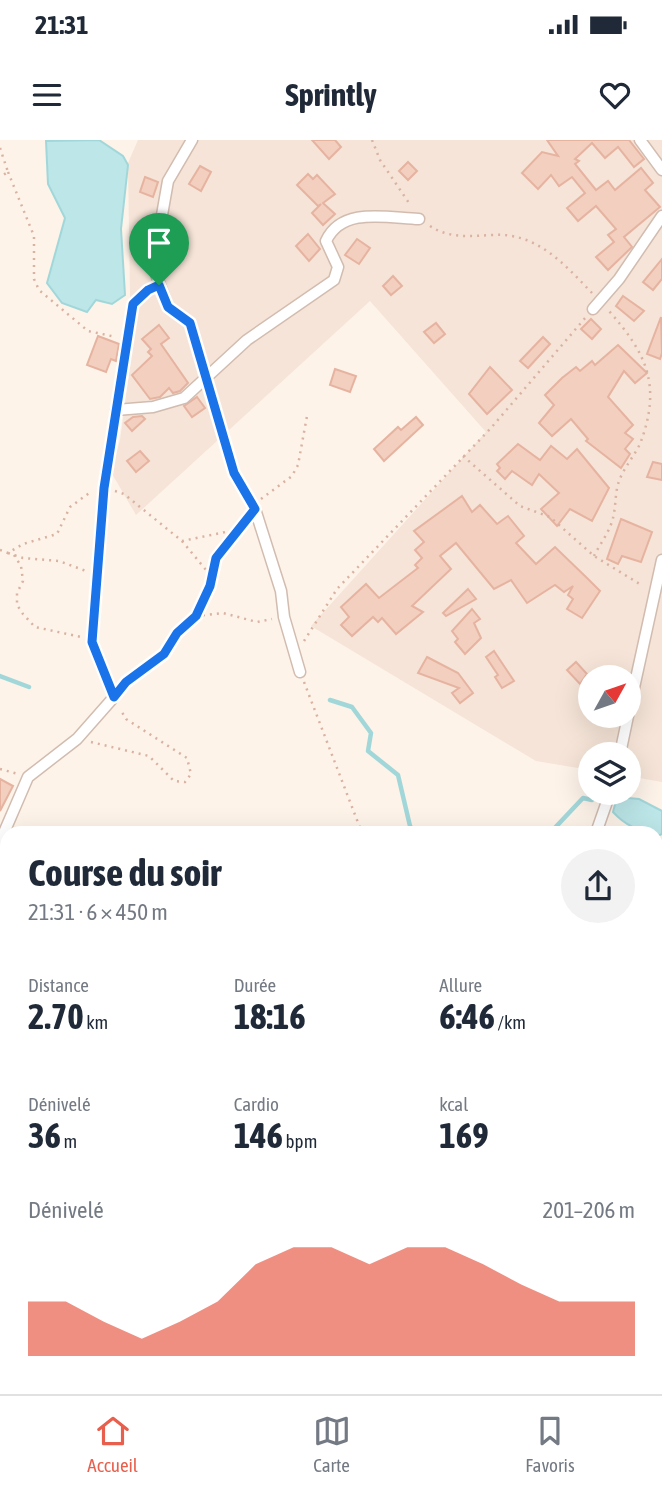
<!DOCTYPE html>
<html lang="fr">
<meta charset="utf-8">
<style>
:root{--surface:#fff;--page:#f2f2f3;--text:#1f2937;--muted:#747a83;--line:#e0e1e3;--accent:#e8604d}
body{margin:0;font-family:"Asap Condensed",sans-serif;background:var(--page);color:var(--text);height:100vh;display:flex;flex-direction:column;font-size:26px;white-space:nowrap}
*{box-sizing:border-box;margin:0}
p{font-size:23px;color:var(--muted)}
.icon{flex:none;width:38px;height:38px;fill:none;stroke:currentColor;stroke-width:2;stroke-linecap:round;stroke-linejoin:round}
.map{position:relative;flex:1;overflow:hidden}
.details{position:absolute;left:0px;top:686px;width:663px;height:569px;display:flex;flex-direction:column;background:var(--surface);border-radius:21px 21px 0 0;box-shadow:0 7px 28px #0002}
.details>*{flex:none}
.needle{width:46px;rotate:50deg}
.fabs{position:absolute;left:578px;top:525px;display:grid;gap:14px}
.fabs a{display:grid;place-items:center;width:63px;height:63px;border-radius:50%;background:var(--surface);box-shadow:0 7px 28px #0002;font-size:35px}
.pin{position:absolute;display:grid;place-items:center;width:60px;height:60px;color:#fff;margin:-72px -30px;border-radius:50% 50% 50% 0;rotate:-45deg;box-shadow:0 0 7px #0007}
.pin .icon{rotate:45deg}
.round{display:grid;place-items:center;flex:none;width:74px;height:74px;border-radius:37px;background:var(--page)}
.headline{display:flex;align-items:center;justify-content:space-between;height:119px;padding:0 28px}
h1{font-size:38px;font-weight:700;line-height:52px}
.figures{display:grid;grid-template-columns:repeat(3,1fr);gap:10px;height:119px;padding:7px 28px}
.figures div{display:grid;align-content:center}
.figures b{font-size:35px;font-weight:700}
.figures small{font-size:19px;font-weight:400}
.figures p{font-size:19px}
.chart{height:196px;padding:14px 28px}
.chart p{display:flex;justify-content:space-between}
.chart svg{width:100%;height:126px;margin-top:7px;fill:var(--accent);opacity:.7}
.status{display:flex;justify-content:space-between;align-items:center;height:49px;padding:0 35px;background:var(--surface);direction:ltr}
.status svg{height:19px;fill:currentColor}
header{display:flex;justify-content:space-between;align-items:center;height:91px;padding:0 28px;background:var(--surface);font-size:32px;font-weight:700}
.tab-bar{display:flex;justify-content:space-around;align-items:center;height:98px;border-top:2px solid var(--line);background:var(--surface);font-size:19px;color:var(--muted)}
.tab-bar a{display:grid;justify-items:center;gap:4px}
.tab-bar .on{color:var(--accent)}
.map>svg:first-child{display:block}
</style>
<div class="status"><b>21:31</b><svg viewBox="0 0 49 12"><path d="M0 12V9h3v3zM5 12V6h3v6zM10 12V3h3v9zM15 12V0h3v12zM26 1h20v11H26zM47 4h2v5h-2z"/></svg></div>
<header><svg class="icon" aria-label="menu" viewBox="0 0 24 24"><path d="M4 6h16M4 12h16M4 18h16"/></svg>Sprintly<svg class="icon" aria-label="heart" viewBox="0 0 24 24"><path d="M12 20l-8-8c-3-5 5-10 8-4 3-6 11-1 8 4z"/></svg></header>
<div class="map">
<svg width="662" height="1254" viewBox="0 0 662 1254">
<rect width="100%" height="100%" fill="#fdf3e9"/>
<g fill="#f5e4d7" fill-rule="evenodd">
<path d="M138 0H662V642L628 636V614H590V630L536 621 311 486 486 292 370 161 136 375 111 332 120 300 131 219 128 23ZM590 537H628V576H590Z"/>
<path d="M656 872 662 874V1254H575L573 1248H656Z"/>
</g>
<g fill="#bce6e8" stroke="#a2d7da" stroke-width="2">
<path d="M99 0 123 16 128 25 121 89 125 155 112 164 96 160 87 172 62 163 47 143 65 78 48 44 46 1Z"/>
<path d="M617 657 639 659 662 671V694L656 697V693C640 693 624 684 613 672Z"/>
</g>
<g fill="none" stroke-linecap="round" stroke-linejoin="round">
<g stroke="#a2d7da" stroke-width="4.5">
<path d="M0 536 29 547"/>
<path d="M330 560 352 567 371 593 368 611 398 635 410 686 415 693"/>
<path d="M550 693 583 658 592 660"/>
</g>
</g>
<g fill="#f3cfc0" stroke="#e6b3a0" stroke-width="2">
<path d="M312 0H335L341 7 329 19Z"/>
<path d="M547 0H629L644 19 634 27 618 7 605 18 592 3 575 19 579 21 575 24 596 50 608 41 615 50 641 28 653 43 645 50 660 67 624 97 632 107 608 130 596 117 614 102 608 95 616 89 596 66 578 81 567 68 585 53 572 37 559 46 551 35 538 49 522 33 542 12 558 16Z"/>
<path d="M408 22 417 31 408 40 399 31Z"/>
<path d="M200 26 211 32 201 51 189 44Z"/>
<path d="M308 34 313 39 317 35 335 54 323 63 335 74 323 85 312 73 321 64 318 66 297 45Z"/>
<path d="M145 37 158 42 153 57 140 52Z"/>
<path d="M308 94 320 109 309 121 296 106Z"/>
<path d="M357 99 370 108 359 124 345 115Z"/>
<path d="M662 119V139L653 150 643 142Z"/>
<path d="M393 136 402 146 391 155 383 146Z"/>
<path d="M623 156 644 171 634 181 616 166Z"/>
<path d="M661 177 662 213 660 219 647 214Z"/>
<path d="M591 179 601 189 592 199 581 189Z"/>
<path d="M436 183 445 194 434 203 424 192Z"/>
<path d="M159 185 169 198 161 204 188 243 180 251 173 253 169 248 160 257 150 259 132 235 152 216 148 212 151 209 142 199Z"/>
<path d="M98 196 119 204 116 221 111 219 106 232 87 225Z"/>
<path d="M543 197 550 204 528 228 520 221Z"/>
<path d="M618 205 647 233 635 243 624 231 608 257 633 285 625 293 633 299 625 309 630 314 621 328 586 301 588 299 571 279 552 296 539 283 554 265 545 255 562 238 576 227 580 231 592 221 595 225Z"/>
<path d="M490 227 512 250 487 274 469 254Z"/>
<path d="M335 229 356 236 350 252 330 245Z"/>
<path d="M197 257 205 268 192 277 184 266Z"/>
<path d="M142 276 145 279 132 291 125 283 133 277Z"/>
<path d="M416 277 423 285 384 321 374 309 398 287 401 290Z"/>
<path d="M518 304 540 320 551 306 567 319 577 309 609 348 592 381 570 369 557 386 541 369 559 353 539 334 532 345 512 331 505 339 497 331 500 328 497 324Z"/>
<path d="M140 311 149 321 136 332 127 321Z"/>
<path d="M653 322 662 324V340L647 337Z"/>
<path d="M462 356 472 372 480 365 497 384 508 376 524 396 516 403 536 424 555 407 587 438 600 451 582 478 567 469 573 459 568 455 573 446 564 452 555 445 527 463 511 440 494 449 456 403 440 416 451 429 412 466 423 472 396 494 382 478 378 482 373 477 352 496 341 485 349 477 341 467 366 444 379 458 418 428 415 425 422 418 415 410 424 402 414 391Z"/>
<path d="M621 379 652 392 641 422 622 416 618 424 607 419Z"/>
<path d="M468 449 476 459 446 476 443 473Z"/>
<path d="M472 469 480 479 474 483 481 498 465 514 455 502 458 499 452 491Z"/>
<path d="M494 511 514 541 502 548 495 537 498 535 486 517Z"/>
<path d="M427 517 458 533 473 553 460 563 452 553 459 548 418 533Z"/>
<path d="M576 522 587 534 580 544 567 530Z"/>
<path d="M0 639 13 646 0 671Z"/>
</g>
<g fill="none" stroke-linecap="round" stroke-linejoin="round">
<defs>
<g id="street">
<path d="M192 0 168 41 153 126 168 167 190 183 234 333 255 369 281 451 284 477 300 532"/>
<path d="M640 0 662 30"/>
<path d="M593 169 619 139 662 76"/>
<path d="M116 270 153 267 184 258 247 200 334 140 338 127 326 101C342 66 388 78 419 79"/>
<path d="M628 575 662 420"/>
<path d="M620 614 628 576"/>
<path d="M596 693 610 653"/>
<path d="M0 702 28 637 77 599 114 557 92 502 104 348 133 164 148 150 159 145"/>
<path d="M0 787 7 789"/>
<path d="M656 892 662 894"/>
<path d="M656 1007 662 1008"/>
<path d="M656 1072 662 1047"/>
<path d="M656 1096 662 1099"/>
<path d="M0 1125 7 1132"/>
<path d="M0 1150 7 1146"/>
<path d="M656 1205 662 1207"/>
<path d="M286 1248 348 1252 376 1248"/>
<path d="M490 1248 509 1250 517 1248"/>
<path d="M527 1248 533 1254"/>
<path d="M574 1248 577 1254"/>
<path d="M230 1254 233 1248"/>
<path d="M439 1254 444 1248"/>
</g>
</defs>
<use href="#street" stroke="#d2bcb0" stroke-width="13"/>
<g stroke="#d9b2a2" stroke-width="2.5" stroke-dasharray="2 5" stroke-linecap="butt">
<path d="M372 0 380 20 411 66"/>
<path d="M0 8 8 32 0 37"/>
<path d="M8 32 34 96V139L39 150 88 191 116 197"/>
<path d="M430 86C450 99 470 96 492 95 537 92 564 124 592 153"/>
<path d="M463 316 520 366 550 377 594 416 643 446"/>
<path d="M115 351 124 354 182 401 240 389"/>
<path d="M261 359 292 336 298 325 307 276"/>
<path d="M182 401 211 436"/>
<path d="M0 410 8 413 23 404 57 394 70 367 92 351"/>
<path d="M8 413 23 418 59 421 86 431"/>
<path d="M14 415 21 426 23 441 17 453V465L23 474 35 487 81 497"/>
<path d="M594 416C600 404 610 391 613 378 616 366 615 352 619 341 624 328 634 316 640 304 662 246 647 214 609 171"/>
<path d="M196 476 223 473 257 482 272 479"/>
<path d="M304 501 337 449 491 288 586 177"/>
<path d="M304 542 362 693"/>
<path d="M123 546 164 514 177 493 196 476 210 446 216 418 245 382"/>
<path d="M91 602 149 616 174 641 185 642 191 634 187 618 126 579 120 569"/>
<path d="M0 629 18 634"/>
<path d="M0 742 7 737"/>
<path d="M0 1011 7 1000"/>
<path d="M0 1217 7 1223"/>
<path d="M25 1248 29 1254"/>
</g>
<use href="#street" stroke="#fff" stroke-width="10"/>
</g>
<g fill="none" stroke-linecap="round" stroke-linejoin="round">
<defs>
<path id="route" d="M159 145 168 167 190 183 234 333 255 369 216 418 210 446 196 476 177 493 164 514 126 542 114 557 92 502 104 348 133 164 148 150Z"/>
</defs>
<use href="#route" stroke="#fff" stroke-width="14"/>
<use href="#route" stroke="#1a73e8" stroke-width="9"/>
</g>
</svg>
<div class="fabs">
<a><svg class="needle" viewBox="-14 -14 28 28"><path d="M0-13l5 13h-10z" fill="#e53935"/><path d="M0 13l5-13h-10z" fill="#747a83"/></svg></a>
<a><svg class="icon" aria-label="layers" viewBox="0 0 24 24"><path d="M12 4l9 5-9 5-9-5zM3 14l9 5 9-5"/></svg></a>
</div>
<div class="pin" style="left:159px;top:145px;background:#1e9e55"><svg class="icon" aria-label="arrive" viewBox="0 0 24 24"><path d="M6 21V4h12l-3 4 3 4H6"/></svg></div>
<section class="details">
<div class="headline"><div><h1>Course du soir</h1><p>21:31 · 6 × 450 m</p></div><a class="round"><svg class="icon" aria-label="share" viewBox="0 0 24 24"><path d="M12 15V3M7 8l5-5 5 5M5 13v7h14v-7"/></svg></a></div>
<div class="figures">
<div><p>Distance</p><b>2.70<small> km</small></b></div>
<div><p>Durée</p><b>18:16</b></div>
<div><p>Allure</p><b>6:46<small> /km</small></b></div>
</div>
<div class="figures">
<div><p>Dénivelé</p><b>36<small> m</small></b></div>
<div><p>Cardio</p><b>146<small> bpm</small></b></div>
<div><p>kcal</p><b>169</b></div>
</div>
<div class="chart"><p><span>Dénivelé</span>201–206 m</p>
<svg viewBox="0 0 160 44" preserveAspectRatio="none"><path d="M0 44V25L10 25L20 32L30 38L40 32L50 25L60 12L70 6L80 6L90 12L100 6L110 6L120 12L130 19L140 25L150 25L160 25V44z"/></svg>
</div>
</section>
</div>
<nav class="tab-bar">
<a class="on"><svg class="icon" aria-label="home" viewBox="0 0 24 24"><path d="M3 11l9-7 9 7M6 9v11h12V9"/></svg>Accueil</a>
<a><svg class="icon" aria-label="map" viewBox="0 0 24 24"><path d="M3 6l6-2 6 2 6-2v14l-6 2-6-2-6 2zM9 4v14M15 6v14"/></svg>Carte</a>
<a><svg class="icon" aria-label="saved" viewBox="0 0 24 24"><path d="M7 4h10v16l-5-4-5 4z"/></svg>Favoris</a>
</nav>
